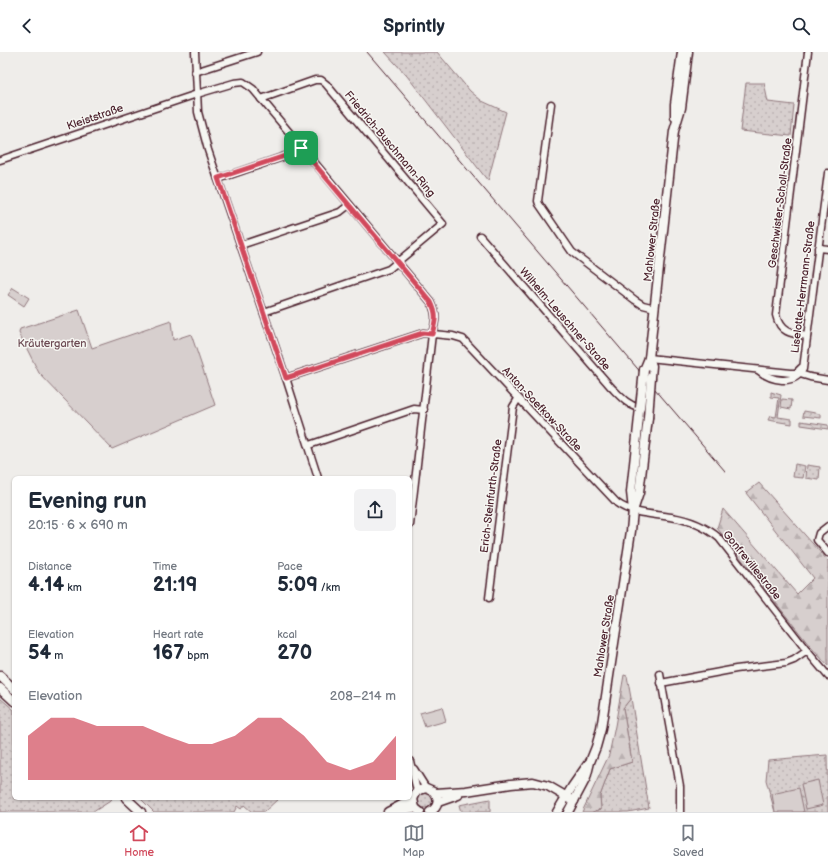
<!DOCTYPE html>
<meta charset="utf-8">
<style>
:root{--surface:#fff;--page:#f2f2f3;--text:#1f2937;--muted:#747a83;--line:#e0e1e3;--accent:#d1495b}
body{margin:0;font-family:"Balsamiq Sans",sans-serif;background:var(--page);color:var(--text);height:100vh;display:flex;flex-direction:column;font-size:15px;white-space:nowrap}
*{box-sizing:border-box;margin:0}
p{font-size:13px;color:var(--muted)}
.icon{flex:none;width:22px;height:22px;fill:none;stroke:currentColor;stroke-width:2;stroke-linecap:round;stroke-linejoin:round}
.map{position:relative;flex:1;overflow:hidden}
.sheet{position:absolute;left:12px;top:424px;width:400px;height:324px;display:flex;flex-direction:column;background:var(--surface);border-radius:6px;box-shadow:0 1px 3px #0004}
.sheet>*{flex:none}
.pin{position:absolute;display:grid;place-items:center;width:34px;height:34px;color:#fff;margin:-17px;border-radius:8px;box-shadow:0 2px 6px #0006}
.round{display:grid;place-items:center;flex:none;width:42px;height:42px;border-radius:6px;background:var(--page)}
.summary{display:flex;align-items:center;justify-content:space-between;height:68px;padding:0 16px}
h1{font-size:22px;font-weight:600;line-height:30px}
.metrics{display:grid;grid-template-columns:repeat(3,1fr);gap:6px;height:68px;padding:4px 16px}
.metrics div{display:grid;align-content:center}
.metrics b{font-size:20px;font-weight:600}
.metrics small{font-size:11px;font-weight:400}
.metrics p{font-size:11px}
.chart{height:112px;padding:8px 16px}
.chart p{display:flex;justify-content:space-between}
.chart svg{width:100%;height:72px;margin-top:4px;fill:var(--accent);opacity:.7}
header{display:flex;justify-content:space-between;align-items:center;height:52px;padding:0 16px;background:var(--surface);font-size:18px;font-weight:600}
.menu{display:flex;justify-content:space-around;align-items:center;height:56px;border-top:1px solid var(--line);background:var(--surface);font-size:11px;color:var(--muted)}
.menu a{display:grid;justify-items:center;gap:2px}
.menu .selected{color:var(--accent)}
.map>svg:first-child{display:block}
</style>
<header><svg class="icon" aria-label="back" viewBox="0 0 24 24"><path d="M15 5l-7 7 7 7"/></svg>Sprintly<svg class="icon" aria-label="search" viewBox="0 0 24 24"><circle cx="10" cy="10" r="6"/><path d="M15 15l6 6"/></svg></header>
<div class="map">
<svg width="828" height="760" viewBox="0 0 828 760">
<defs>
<pattern id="grass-dots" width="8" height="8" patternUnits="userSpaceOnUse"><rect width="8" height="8" fill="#d7cfce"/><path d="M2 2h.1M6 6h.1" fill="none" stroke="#bab1b1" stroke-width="1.8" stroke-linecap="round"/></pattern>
<pattern id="forest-firs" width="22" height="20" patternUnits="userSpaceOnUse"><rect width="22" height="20" fill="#d7cfce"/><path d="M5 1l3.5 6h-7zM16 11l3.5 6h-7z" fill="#bab1b1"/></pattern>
</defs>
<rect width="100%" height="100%" fill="#efedea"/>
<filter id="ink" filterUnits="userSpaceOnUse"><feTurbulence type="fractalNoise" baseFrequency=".025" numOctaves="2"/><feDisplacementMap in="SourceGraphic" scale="8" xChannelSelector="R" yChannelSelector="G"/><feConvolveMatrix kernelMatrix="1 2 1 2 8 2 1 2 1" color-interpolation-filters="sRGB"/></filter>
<g filter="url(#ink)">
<g fill="url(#grass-dots)" stroke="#90777c">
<path d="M385 0H437L470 39 482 49 506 60 488 129 407 24Z"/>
<path d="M746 31H764L768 50 794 53 791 84 740 79Z"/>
<path d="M771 340 781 343 778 365 792 367V372L768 368 770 364 776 365 779 346 771 345Z"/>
<path d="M804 359 821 362V366L803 364Z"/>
<path d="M801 369 828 373V377L801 373Z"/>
<path d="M795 412 805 414 803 426 793 425Z"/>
<path d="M807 413 820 415 819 428 806 426Z"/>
<path d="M0 646 14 658V746H110L112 748 93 760H0Z"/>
<path d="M631 646 649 756 628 760H592L601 757 600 744 610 717 632 710 623 656Z"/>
<path d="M827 703 828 760H775L766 728 768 708Z"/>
<circle cx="425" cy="748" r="8"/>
<path d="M140 746H279L264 760H252L244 753 241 757 237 754 234 760H154Z"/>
<path d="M490 747V760H461L459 753Z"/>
</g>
<g fill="url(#forest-firs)" stroke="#90777c">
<path d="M759 431 828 509V614L809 593 717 476 723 457 797 542 813 526 746 441Z"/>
<path d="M624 623 627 624 631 646 623 656 632 710 610 717 600 744 601 757 592 760H582L609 703 615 674Z"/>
</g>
<g fill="#d7cfce" stroke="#90777c">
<path d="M13 236 29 246 24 254 8 243Z"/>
<path d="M79 258 92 296 171 269 173 288 191 282 215 353 112 397 39 321 19 281 20 277Z"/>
<path d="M782 347 792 348 791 357 781 355Z"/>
<path d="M442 655 446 669 425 675 420 661Z"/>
<path d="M818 728 823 753 806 757 801 732Z"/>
<path d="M799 736 804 760H775L772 742Z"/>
</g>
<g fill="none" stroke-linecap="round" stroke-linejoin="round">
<defs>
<g id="minor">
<path d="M195 0 198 60 208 98 286 326 318 426"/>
<path d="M195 20 257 0"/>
<path d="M261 47 315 28H321L326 32 443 172 389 217 264 260"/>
<path d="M551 52 538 149 539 152 572 200 635 248 643 253 655 256"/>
<path d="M0 108 197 42 234 31 243 30 253 37 431 250C437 263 436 268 432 282L410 473"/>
<path d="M218 127 294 101 301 96"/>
<path d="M480 184 611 335C620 344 627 353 640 356"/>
<path d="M241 193 340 160 349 153"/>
<path d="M818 196 828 197"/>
<path d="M807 284C792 282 780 281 776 263L808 0"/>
<path d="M649 306 791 321H796L801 316"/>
<path d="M758 318C771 329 794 334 803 317L828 121"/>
<path d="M800 322 810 325 828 328"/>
<path d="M286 326 423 281 453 284 463 287 617 451C632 462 654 462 671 465 690 468 705 474 719 486L807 599 828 624"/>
<path d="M309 393 414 357 424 358"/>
<path d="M828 474 819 481 817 488 828 501"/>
<path d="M489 546 513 355 518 347"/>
<path d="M660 622 680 734V760"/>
<path d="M661 631 736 617 786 611 794 608 807 599"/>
<path d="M410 709 417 739"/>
<path d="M414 717 426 736"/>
</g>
<g id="major">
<path d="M675 65V52L682 0"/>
<path d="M649 306 652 314 651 325"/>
<path d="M644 318 649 306 674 79 681 56 688 0"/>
<path d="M634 456 639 441 648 366"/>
<path d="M0 624 14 637"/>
<path d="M0 636 14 649"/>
<path d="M436 741 466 739 511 732 533 730 548 734 574 749"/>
<path d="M126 746 141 760"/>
<path d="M438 750 458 743"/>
<path d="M393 759 415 756"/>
<path d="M388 760 413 747"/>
<path d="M420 760 415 756 413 747 417 739 426 736 433 739C440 746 439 755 430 760"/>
<path d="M557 760 572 735 588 712"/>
<path d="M568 760 586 726 590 710 596 695 601 677 631 479 633 458 631 440 640 356"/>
</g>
</defs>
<use href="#minor" stroke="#4a1f2b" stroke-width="9"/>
<use href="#major" stroke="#4a1f2b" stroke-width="11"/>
<use href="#minor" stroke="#f6f6f2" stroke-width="6"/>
<use href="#major" stroke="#f6f6f2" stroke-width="8"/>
<path stroke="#4a1f2b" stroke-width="1" d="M367 0 725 419"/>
<defs>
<g id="major-bridge">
<path d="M640 356 644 318"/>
<path d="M648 366 651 325"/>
</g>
</defs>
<use href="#major-bridge" stroke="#4a1f2b" stroke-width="11" stroke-linecap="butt"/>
<use href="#major-bridge" stroke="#f6f6f2" stroke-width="8"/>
</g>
</g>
<g fill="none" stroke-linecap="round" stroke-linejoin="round" filter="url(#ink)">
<defs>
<path id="route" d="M301 96 431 250C437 262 436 268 432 282L423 281 286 326 218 126 294 101Z"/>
</defs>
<use href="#route" stroke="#fff" stroke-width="8"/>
<use href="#route" stroke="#d1495b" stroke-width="5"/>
</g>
<g text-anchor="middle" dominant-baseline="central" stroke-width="3" stroke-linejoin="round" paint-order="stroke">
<g font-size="11" fill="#4a1f2b" stroke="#f6f6f2">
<text transform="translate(95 65) rotate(-19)">Kleiststraße</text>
<text transform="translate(390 92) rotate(50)">Friedrich-Buschmann-Ring</text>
<text transform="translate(780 151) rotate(-83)">Geschwister-Scholl-Straße</text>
<text transform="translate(652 188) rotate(-84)">Mahlower Straße</text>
<text transform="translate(803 235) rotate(-83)">Liselotte-Herrmann-Straße</text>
<text transform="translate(565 267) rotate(49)">Wilhelm-Leuschner-Straße</text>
<text transform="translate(542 357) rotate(47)">Anton-Saefkow-Straße</text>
<text transform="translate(491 444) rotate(-83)">Erich-Steinfurth-Straße</text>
<text transform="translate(752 513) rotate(51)">Gonfrevillestraße</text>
<text transform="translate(604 584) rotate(-81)">Mahlower Straße</text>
</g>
<g font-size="11" fill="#6d4b54" stroke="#f6f6f2">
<text x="52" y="291">Kräutergarten</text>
</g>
</g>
</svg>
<div class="pin" style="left:301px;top:96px;background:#1e9e55"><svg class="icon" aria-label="arrive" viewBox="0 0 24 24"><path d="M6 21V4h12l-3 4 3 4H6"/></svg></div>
<section class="sheet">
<div class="summary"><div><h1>Evening run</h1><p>20:15 · 6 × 690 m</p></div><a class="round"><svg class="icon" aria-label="share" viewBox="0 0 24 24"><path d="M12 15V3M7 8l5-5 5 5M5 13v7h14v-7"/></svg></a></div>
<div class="metrics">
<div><p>Distance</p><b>4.14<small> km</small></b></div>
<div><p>Time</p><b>21:19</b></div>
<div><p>Pace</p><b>5:09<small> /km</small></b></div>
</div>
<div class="metrics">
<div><p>Elevation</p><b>54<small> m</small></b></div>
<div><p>Heart rate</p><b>167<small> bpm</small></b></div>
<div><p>kcal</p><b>270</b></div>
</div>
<div class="chart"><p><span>Elevation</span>208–214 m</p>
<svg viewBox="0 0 160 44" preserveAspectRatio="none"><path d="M0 44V17L10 6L20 6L30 11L40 11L50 11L60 17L70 22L80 22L90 17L100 6L110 6L120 17L130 33L140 38L150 33L160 17V44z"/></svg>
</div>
</section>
</div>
<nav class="menu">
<a class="selected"><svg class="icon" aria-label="home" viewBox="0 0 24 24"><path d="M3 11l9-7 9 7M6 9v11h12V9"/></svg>Home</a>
<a><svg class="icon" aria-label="map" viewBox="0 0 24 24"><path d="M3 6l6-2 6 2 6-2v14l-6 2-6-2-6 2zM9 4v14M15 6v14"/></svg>Map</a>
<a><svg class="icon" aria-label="saved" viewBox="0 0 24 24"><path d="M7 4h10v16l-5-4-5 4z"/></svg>Saved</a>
</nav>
